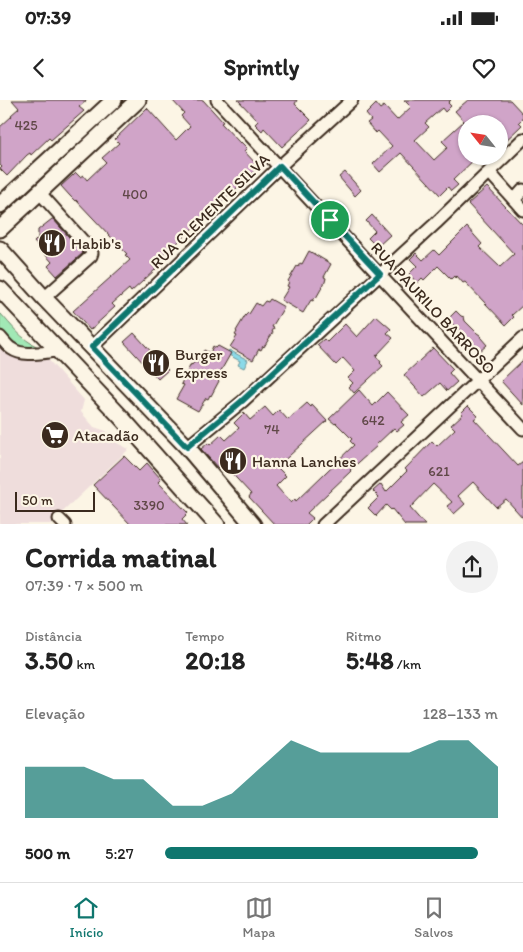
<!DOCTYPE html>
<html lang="pt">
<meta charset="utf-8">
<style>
:root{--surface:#fff;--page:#f2f2f2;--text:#222;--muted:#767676;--line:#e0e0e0;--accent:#0f766e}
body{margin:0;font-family:Itim,sans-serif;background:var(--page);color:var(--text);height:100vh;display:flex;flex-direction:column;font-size:19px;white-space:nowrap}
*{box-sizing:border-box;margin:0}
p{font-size:16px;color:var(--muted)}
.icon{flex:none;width:28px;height:28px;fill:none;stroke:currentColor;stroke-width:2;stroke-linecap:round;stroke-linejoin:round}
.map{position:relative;height:424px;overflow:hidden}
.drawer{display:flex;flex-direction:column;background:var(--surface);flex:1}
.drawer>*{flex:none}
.needle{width:32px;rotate:300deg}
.buttons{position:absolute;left:458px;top:15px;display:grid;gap:10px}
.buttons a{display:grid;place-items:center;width:50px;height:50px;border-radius:50%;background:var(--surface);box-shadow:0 1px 4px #0004;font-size:25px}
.scale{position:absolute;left:15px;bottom:12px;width:80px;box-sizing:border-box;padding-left:5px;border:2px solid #3b2a1e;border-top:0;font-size:14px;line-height:18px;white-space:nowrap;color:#3b2a1e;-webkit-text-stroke:4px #fcf5e5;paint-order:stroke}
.pin{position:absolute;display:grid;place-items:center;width:42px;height:42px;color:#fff;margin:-21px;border:2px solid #fff;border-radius:50%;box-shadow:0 1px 5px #0007}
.round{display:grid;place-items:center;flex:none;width:52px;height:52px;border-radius:26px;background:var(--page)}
.summary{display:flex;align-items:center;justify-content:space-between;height:85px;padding:0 25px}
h1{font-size:28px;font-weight:700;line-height:38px}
.figures{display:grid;grid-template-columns:repeat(3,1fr);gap:8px;height:85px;padding:5px 25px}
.figures div{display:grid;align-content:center}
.figures b{font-size:25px;font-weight:700}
.figures small{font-size:14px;font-weight:400}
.figures p{font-size:14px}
.chart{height:140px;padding:10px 25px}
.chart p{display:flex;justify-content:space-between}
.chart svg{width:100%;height:90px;margin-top:5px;fill:var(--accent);opacity:.7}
ul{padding:0 25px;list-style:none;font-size:16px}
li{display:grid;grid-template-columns:80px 60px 1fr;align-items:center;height:38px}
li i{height:12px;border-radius:6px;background:var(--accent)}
.status{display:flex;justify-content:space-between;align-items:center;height:35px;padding:0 25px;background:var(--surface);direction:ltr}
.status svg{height:14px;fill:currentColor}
header{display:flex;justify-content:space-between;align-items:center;height:65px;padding:0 25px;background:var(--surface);font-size:22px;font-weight:700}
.tabs{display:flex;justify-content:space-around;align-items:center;height:70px;border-top:1px solid var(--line);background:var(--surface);font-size:14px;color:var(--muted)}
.tabs a{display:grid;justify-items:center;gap:2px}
.tabs .active{color:var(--accent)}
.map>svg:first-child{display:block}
</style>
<div class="status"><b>07:39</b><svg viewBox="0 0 49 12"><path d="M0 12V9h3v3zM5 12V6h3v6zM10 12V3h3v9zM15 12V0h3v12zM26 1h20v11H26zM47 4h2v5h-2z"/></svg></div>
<header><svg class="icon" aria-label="back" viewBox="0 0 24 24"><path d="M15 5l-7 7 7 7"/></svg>Sprintly<svg class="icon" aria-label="heart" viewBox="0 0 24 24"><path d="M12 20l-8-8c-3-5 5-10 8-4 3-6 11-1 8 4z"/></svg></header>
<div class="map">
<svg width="523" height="425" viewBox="0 0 523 425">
<rect width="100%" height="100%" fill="#fcf5e5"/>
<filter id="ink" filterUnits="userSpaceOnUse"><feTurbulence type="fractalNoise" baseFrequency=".02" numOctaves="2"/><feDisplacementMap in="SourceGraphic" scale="10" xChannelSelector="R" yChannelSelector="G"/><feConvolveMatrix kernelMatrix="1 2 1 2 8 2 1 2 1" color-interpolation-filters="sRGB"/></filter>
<g filter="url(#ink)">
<path fill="#efdddc" d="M0 245 8 253 11 255 46 257 84 300 81 312 94 327 106 331 119 344 129 349 50 424H0Z"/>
<path fill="#a1e8b5" stroke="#6e896a" d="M0 213C12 226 21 239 38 247 18 248 13 247 0 231Z"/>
<path fill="#8bdae8" stroke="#6b9497" d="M229 250 248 260 244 268 238 265 240 261 227 254Z"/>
<g fill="#d0a4c8" stroke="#3b2a1e">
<path d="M12 0H87L79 7 84 11 51 40 49 38 31 55 30 53 27 55 7 76 0 69 2 67 0 65V27L12 16 11 15 19 8Z"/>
<path d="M172 0H203L223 22 221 23 240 43 241 42 247 48 244 51 259 67 203 120 202 119 170 150 169 149 160 157 152 165 156 169 131 192 129 189 112 204 115 207 90 230 73 211 130 160 125 155 127 154 76 100 75 101 70 96 61 86 73 75V76L76 73 80 77 83 75 87 80 106 62 102 58 119 43 115 39 147 8 176 40 190 26 181 16 184 13Z"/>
<path d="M238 0H297L295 4 311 20 282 47 264 28 262 31 255 24 258 21Z"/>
<path d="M404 0H451L448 3 451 6 445 12 442 8 425 23 429 27 415 40 434 60 448 47 442 41 464 21 455 11 468 0H510L523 14V18L519 22 522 25 499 47V24L466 23V56H478L453 80 458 85 451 91 448 87 440 95 401 53 380 72 373 64 392 46 378 31 376 33 367 23 371 20 366 14 376 4 380 9 384 6 397 20 411 7Z"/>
<path d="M345 72 361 90 355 96 339 77Z"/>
<path d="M487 87 523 125V205L512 215 514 217 506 225 465 182 463 183 457 176 455 178 454 176 451 179 438 166 424 180 422 178 417 183 409 174 417 166 410 159 416 153 423 160 434 150 439 155 467 127 482 144 479 147 500 167 514 154 468 104Z"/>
<path d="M372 115 390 135 377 147 368 138 375 131 366 121Z"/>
<path d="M52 119H53L83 153 57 176 48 166 52 162 34 142 38 138V130Z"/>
<path d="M309 151 331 164 324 177 326 178 325 182 316 198 315 197 313 201 311 200 303 213 281 200 289 187 287 186 289 182 288 181 297 166 298 167 300 163 302 164Z"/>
<path d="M270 199 284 207 272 227 274 228 272 232H273L264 247 263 246 261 250 259 249 253 260 230 247 237 236 235 235 237 232 236 231 245 216 248 213 249 214 256 203 261 206 265 201 268 202Z"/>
<path d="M456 211 461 216 464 217 465 221 477 233 480 235 481 238 487 245 479 252 448 219Z"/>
<path d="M376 216 391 229 387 233 393 238 376 256 381 262 380 263 383 266 354 293 349 287 353 283 348 278 355 271 343 258 336 265 317 245 324 239 327 242 345 224 357 237Z"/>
<path d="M134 233 168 270 158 279 124 242Z"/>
<path d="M213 246 216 248 218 246 231 253 218 276 220 277 218 280 219 281 211 296 210 295 208 299 206 298 198 311 176 299 184 285 181 284 191 264 192 265 194 262 197 263 204 250 210 253Z"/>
<path d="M433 248 453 269 449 273 457 282 447 291 440 283 424 297 404 275Z"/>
<path d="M523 260V305L501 281Z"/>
<path d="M359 290 373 306 387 292 409 315 401 322 404 325 397 331 394 328 376 345 377 346 350 370 351 371 307 413 313 418 306 425H275L249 397 251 394 223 364 218 368 201 349 208 343 210 345 221 335 226 340 239 328 234 323 244 313 250 320 265 307 273 316 279 310 288 320 307 303 311 307 312 305 327 321 277 367 286 376 276 386 291 403 295 399 296 401 354 345 350 341 352 339 336 323 335 324 329 319Z"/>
<path d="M468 306 478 316 474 319 518 366 523 362V418L506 399 496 407 473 382 458 396 465 404 454 414 447 406 452 402 433 384 410 408 425 425H405L392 409 391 410 386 405 376 416 368 408 379 397 373 391 381 384 386 392 407 371 405 369 432 341 437 346 455 329 451 325 463 314 461 313Z"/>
<path d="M124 356 139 371 147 363 161 379 158 382 188 413 182 419 187 425H131L93 385Z"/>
</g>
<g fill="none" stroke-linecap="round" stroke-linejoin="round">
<defs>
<g id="minor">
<path d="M217 0 523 329"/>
<path d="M490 73 523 110"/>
<path d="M39 92 91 150 92 153 91 156 44 198"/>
<path d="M514 100 523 90"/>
<path d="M0 237C4 241 7 246 12 249 23 257 44 252 57 251"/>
<path d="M92 247 280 66 352 0"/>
<path d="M187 347 243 301 282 265 436 123 523 39"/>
<path d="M59 419 65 425"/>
<path d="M323 425 523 238"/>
</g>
<g id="major">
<path d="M0 105 114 0"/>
<path d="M0 129 138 0"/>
<path d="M0 149 44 198 187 347 253 425"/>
<path d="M0 189 120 316 217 425"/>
</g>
</defs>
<use href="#minor" stroke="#3b2a1e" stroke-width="15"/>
<use href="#major" stroke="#3b2a1e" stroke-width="19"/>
<use href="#minor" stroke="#fcf5e5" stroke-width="11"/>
<use href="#major" stroke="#fcf5e5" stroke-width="15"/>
</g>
</g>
<g fill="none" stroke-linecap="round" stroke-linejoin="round" filter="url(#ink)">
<defs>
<path id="route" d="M280 66 380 174 242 301 187 347 92 247Z"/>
</defs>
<use href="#route" stroke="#fff" stroke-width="10"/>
<use href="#route" stroke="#0f766e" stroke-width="6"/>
</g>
<defs>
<symbol id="restaurant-disc" viewBox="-11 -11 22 22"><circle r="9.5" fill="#3b2a1e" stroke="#fcf5e5"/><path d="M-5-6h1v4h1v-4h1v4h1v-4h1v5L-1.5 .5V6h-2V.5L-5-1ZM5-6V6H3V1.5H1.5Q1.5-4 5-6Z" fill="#fff"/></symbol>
<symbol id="supermarket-disc" viewBox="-11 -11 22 22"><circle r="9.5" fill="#3b2a1e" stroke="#fcf5e5"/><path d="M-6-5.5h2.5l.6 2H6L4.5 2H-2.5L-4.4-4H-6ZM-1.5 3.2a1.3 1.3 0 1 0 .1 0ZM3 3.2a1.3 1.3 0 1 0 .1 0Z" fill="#fff"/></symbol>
</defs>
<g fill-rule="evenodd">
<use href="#restaurant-disc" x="36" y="127" width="32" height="32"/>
<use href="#restaurant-disc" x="140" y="247" width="32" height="32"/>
<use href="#supermarket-disc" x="39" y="319" width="32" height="32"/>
<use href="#restaurant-disc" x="217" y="345" width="32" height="32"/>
</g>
<g text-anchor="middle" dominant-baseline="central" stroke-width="4.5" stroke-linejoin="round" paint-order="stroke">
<g font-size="14" fill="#604848">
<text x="26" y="25">425</text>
<text x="135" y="94">400</text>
<text x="373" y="320">642</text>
<text x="272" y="329">74</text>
<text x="439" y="371">621</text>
<text x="149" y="405">3390</text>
</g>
<g font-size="16" fill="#3b2a1e" stroke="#fcf5e5">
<text transform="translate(210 111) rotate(-44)">RUA CLEMENTE SILVA</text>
<text transform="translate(433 208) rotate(47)">RUA PAURILO BARROSO</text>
</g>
<g font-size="16" fill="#3b2a1e" stroke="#fcf5e5" text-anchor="start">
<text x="71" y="143">Habib's</text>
<text x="175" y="254">Burger<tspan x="175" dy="18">Express</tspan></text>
<text x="74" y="335">Atacadão</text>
<text x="252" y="361">Hanna Lanches</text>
</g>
</g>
</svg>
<div class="buttons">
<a><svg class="needle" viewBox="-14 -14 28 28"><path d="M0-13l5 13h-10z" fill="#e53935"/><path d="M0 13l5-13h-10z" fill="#767676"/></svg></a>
</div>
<div class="scale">50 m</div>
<div class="pin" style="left:330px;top:120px;background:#1e9e55"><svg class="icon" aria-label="arrive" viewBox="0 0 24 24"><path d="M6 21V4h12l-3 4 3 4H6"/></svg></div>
</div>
<section class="drawer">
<div class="summary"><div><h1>Corrida matinal</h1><p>07:39 · 7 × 500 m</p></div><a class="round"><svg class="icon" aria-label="share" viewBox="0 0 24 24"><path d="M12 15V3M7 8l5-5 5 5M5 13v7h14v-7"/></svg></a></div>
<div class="figures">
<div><p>Distância</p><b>3.50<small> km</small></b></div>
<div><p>Tempo</p><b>20:18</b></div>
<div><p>Ritmo</p><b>5:48<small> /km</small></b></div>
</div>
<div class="chart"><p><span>Elevação</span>128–133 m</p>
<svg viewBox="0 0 160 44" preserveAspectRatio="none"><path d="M0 44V19L10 19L20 19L30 25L40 25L50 38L60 38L70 32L80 19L90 6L100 12L110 12L120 12L130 12L140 6L150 6L160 19V44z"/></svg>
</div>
<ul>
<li><b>500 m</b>5:27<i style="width:94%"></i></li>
</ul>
</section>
<nav class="tabs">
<a class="active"><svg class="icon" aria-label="home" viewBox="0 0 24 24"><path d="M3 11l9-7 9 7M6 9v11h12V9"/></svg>Início</a>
<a><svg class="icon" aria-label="map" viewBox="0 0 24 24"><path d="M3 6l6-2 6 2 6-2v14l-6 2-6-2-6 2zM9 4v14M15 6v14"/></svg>Mapa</a>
<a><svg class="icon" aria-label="saved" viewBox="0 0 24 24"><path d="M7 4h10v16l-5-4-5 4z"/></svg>Salvos</a>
</nav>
